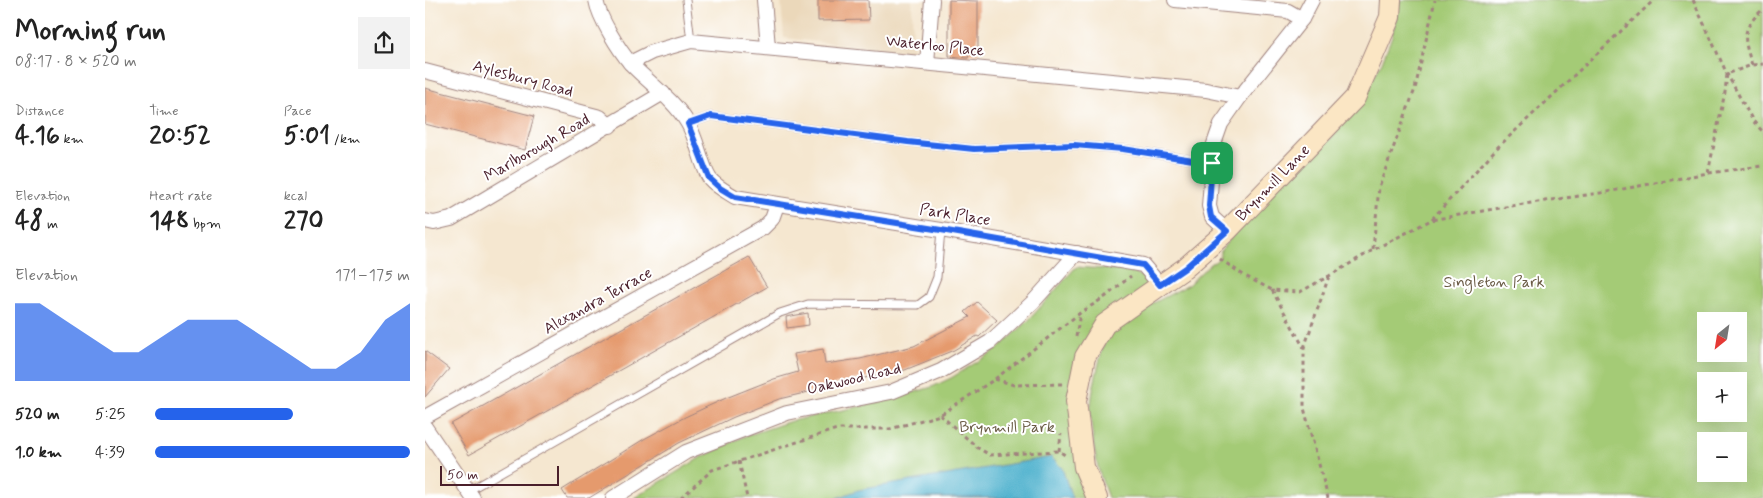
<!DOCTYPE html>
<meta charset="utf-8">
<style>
:root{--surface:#fff;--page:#f2f2f2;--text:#222;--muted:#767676;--accent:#2563eb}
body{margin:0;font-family:Mynerve,sans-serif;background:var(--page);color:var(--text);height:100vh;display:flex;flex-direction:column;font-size:19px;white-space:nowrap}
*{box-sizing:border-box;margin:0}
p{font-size:16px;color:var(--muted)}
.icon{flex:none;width:28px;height:28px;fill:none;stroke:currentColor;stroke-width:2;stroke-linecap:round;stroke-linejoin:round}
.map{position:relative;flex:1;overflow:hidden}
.drawer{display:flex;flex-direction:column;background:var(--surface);width:425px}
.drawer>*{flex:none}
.needle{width:32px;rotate:210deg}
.tools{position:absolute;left:1272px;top:312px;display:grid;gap:10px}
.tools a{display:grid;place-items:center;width:50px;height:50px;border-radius:0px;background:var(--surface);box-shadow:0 5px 20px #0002;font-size:25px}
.scale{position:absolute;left:15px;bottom:12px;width:119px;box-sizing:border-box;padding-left:5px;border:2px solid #4a1f2b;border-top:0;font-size:14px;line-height:18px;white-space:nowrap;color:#4a1f2b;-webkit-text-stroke:4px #fff;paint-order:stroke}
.pin{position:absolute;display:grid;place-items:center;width:42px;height:42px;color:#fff;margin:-21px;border-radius:10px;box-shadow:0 2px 8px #0006}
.round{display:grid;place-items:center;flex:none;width:52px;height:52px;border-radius:0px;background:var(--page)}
.head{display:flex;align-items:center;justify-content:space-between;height:85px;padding:0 15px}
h1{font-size:28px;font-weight:700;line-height:38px}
.metrics{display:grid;grid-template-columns:repeat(3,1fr);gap:8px;height:85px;padding:5px 15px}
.metrics div{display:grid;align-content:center}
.metrics b{font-size:25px;font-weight:700}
.metrics small{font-size:14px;font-weight:400}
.metrics p{font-size:14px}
.chart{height:140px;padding:10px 15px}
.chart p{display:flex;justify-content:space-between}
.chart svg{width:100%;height:90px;margin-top:5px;fill:var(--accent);opacity:.7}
ul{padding:0 15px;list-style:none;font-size:16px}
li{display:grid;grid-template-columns:80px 60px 1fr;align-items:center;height:38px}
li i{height:12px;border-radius:6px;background:var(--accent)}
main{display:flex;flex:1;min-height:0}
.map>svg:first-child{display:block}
</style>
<main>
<section class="drawer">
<div class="head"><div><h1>Morning run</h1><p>08:17 · 8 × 520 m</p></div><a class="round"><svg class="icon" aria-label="share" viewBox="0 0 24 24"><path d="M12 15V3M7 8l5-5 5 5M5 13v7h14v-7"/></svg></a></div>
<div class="metrics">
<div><p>Distance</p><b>4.16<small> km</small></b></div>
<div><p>Time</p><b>20:52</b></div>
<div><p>Pace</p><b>5:01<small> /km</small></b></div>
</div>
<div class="metrics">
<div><p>Elevation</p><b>48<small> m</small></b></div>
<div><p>Heart rate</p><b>148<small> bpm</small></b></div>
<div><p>kcal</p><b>270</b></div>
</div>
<div class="chart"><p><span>Elevation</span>171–175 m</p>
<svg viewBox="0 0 160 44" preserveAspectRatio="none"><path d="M0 44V6L10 6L20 14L30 22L40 30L50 30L60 22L70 14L80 14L90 14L100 22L110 30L120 38L130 38L140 30L150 14L160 6V44z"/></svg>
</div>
<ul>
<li><b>520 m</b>5:25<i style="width:54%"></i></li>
<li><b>1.0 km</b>4:39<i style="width:100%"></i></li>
</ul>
</section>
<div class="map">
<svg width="1338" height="498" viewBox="0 0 1338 498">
<rect width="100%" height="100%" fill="#fff"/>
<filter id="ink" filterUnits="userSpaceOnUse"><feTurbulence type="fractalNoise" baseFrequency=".02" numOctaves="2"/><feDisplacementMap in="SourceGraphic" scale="10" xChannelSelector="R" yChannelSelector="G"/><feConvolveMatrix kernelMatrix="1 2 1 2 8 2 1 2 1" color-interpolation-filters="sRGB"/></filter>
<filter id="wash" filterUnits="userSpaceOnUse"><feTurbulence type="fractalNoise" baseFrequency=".0096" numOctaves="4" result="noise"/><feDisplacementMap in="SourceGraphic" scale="20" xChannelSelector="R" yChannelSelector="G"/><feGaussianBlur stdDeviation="1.12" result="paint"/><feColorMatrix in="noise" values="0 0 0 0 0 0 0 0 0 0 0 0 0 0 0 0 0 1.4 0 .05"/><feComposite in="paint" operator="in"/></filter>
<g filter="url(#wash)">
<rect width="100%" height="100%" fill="#f5e7d0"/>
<path fill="#ebd8ba" d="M356 0H487L488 52 359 38Z"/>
<g fill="#a4cb76" stroke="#777550" fill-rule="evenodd">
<path d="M975 0H1338V498H683L674 472 669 448 665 412 668 389 678 346 682 337 698 319 763 285 786 263C793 262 796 256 796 250L843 192 874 169 907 137 937 98 957 62 967 36ZM1281 321H1314V354H1281ZM1281 381H1314V414H1281ZM1281 441H1314V474H1281Z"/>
<path d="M651 267 705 271 735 285 680 324 651 401 672 498H209L275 458 318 437 366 421 460 401 507 387 526 378 573 349 603 321Z"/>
</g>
<path fill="#4eb1cd" stroke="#4c687c" d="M626 457 637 468 647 498H412L433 490Z"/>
<g id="blocks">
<g fill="#e59a6d">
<path d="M393 0H443L444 20 393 21Z"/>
<path d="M524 0 553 1V54H544L543 58 524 56Z"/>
<path d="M0 88 109 116 100 150 0 124Z"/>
<path d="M324 257 342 287 44 455 26 424Z"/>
<path d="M552 302 572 320 554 337 552 336 529 350 480 370 409 384V386L354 399 309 417 254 443 164 498H142L137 490 219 439 260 417 301 398 349 379 373 372 369 354 398 349 400 364 435 359 489 346 545 317 540 312Z"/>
<path d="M383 313 384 325 362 328 361 317Z"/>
<path d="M0 351 24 369 0 397Z"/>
</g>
</g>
</g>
<g filter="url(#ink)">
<use href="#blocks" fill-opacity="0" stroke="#a0837e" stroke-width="1"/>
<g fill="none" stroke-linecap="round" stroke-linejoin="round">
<defs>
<g id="lane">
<path d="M261 0 266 41"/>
<path d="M263 124 286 116 483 142 549 149 649 145 698 149 787 163"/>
<path d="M43 491 355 313 383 304 493 305 504 297 512 277 516 230"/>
</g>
<g id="street">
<path d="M171 0C174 18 194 50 206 64 225 84 248 99 262 122 272 137 276 166 285 179 292 187 302 192 310 197L516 230 718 265 735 285"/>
<path d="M339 0 343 47"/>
<path d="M750 0 863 11 877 19"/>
<path d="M205 63 227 52 266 41 781 90 815 97"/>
<path d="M502 63 507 0"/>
<path d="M0 71 175 117 185 126"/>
<path d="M0 221 9 223 26 219 238 93"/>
<path d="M802 231 787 217 784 206 789 144 796 124 815 97 877 19 887 0"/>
<path d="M0 417 338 228 347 219 352 205"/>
<path d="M0 427 48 498"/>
<path d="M188 498 261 452 362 413 466 392 516 371 565 342 608 302 652 253"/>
</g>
<path id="secondary" d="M672 498 659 467 651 401 660 357 680 324 760 268 802 231 930 98 965 17 966 0"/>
</defs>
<use href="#lane" stroke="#a0837e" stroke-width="9"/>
<use href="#street" stroke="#a0837e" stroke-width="16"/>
<use href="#secondary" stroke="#a0837e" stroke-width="22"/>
<g stroke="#a0837e" stroke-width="3" stroke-dasharray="4 4" stroke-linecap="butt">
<path d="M1268 0 1302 74 1328 121 1338 132"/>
<path d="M1327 65C1318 37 1316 30 1338 9"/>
<path d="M1283 173 1300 92 1302 74 1327 65 1338 64"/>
<path d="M1007 219 1071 149 1229 0"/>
<path d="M948 249 954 187 990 89 1010 0"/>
<path d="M795 259 820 276 847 290 875 292 904 276 948 250 1006 220 1092 205 1182 192 1283 173 1338 166"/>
<path d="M847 290 879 348V408L903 498"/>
<path d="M651 337 655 313"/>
<path d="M879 348 904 276"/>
<path d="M570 379 589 385 638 384"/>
<path d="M515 415 553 448 565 455 634 451 640 455"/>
<path d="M634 451 636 434"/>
<path d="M314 461 322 498"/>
<path d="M256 498 287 470 412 429H465L515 415 570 379 655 313 680 297 706 276"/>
</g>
<use href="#lane" stroke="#fff" stroke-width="7"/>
<use href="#street" stroke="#fff" stroke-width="14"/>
<use href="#secondary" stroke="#fbe6c4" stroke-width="20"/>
</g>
</g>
<g fill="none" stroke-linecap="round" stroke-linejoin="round" filter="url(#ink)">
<defs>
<path id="route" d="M286 116 483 142 549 149 649 145 698 149 787 163 784 206 786 217 802 231 760 268 735 285 718 265 516 230 310 197 295 188 284 178 263 124Z"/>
</defs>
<use href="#route" stroke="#fff" stroke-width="10"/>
<use href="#route" stroke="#2563eb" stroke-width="6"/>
</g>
<g text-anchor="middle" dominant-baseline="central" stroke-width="4" stroke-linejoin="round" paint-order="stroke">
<g font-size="16" fill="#4a1f2b" stroke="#fff">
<text transform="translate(510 46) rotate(6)">Waterloo Place</text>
<text transform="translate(98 79) rotate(15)">Aylesbury Road</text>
<text transform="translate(112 148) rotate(-30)">Marlborough Road</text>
<text transform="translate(848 183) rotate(-46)">Brynmill Lane</text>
<text transform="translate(530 215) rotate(9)">Park Place</text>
<text transform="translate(173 301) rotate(-29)">Alexandra Terrace</text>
<text transform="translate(429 379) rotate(-13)">Oakwood Road</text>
</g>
<g font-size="16" fill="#6a5b45" stroke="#fff">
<text x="1069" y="282">Singleton Park</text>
<text x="582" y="427">Brynmill Park</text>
</g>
</g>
</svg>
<div class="tools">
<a><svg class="needle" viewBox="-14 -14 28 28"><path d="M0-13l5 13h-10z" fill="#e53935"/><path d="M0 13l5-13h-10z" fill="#767676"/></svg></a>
<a>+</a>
<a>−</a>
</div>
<div class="scale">50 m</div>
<div class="pin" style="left:787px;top:163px;background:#1e9e55"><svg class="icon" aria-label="arrive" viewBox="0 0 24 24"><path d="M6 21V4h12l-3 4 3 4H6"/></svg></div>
</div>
</main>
